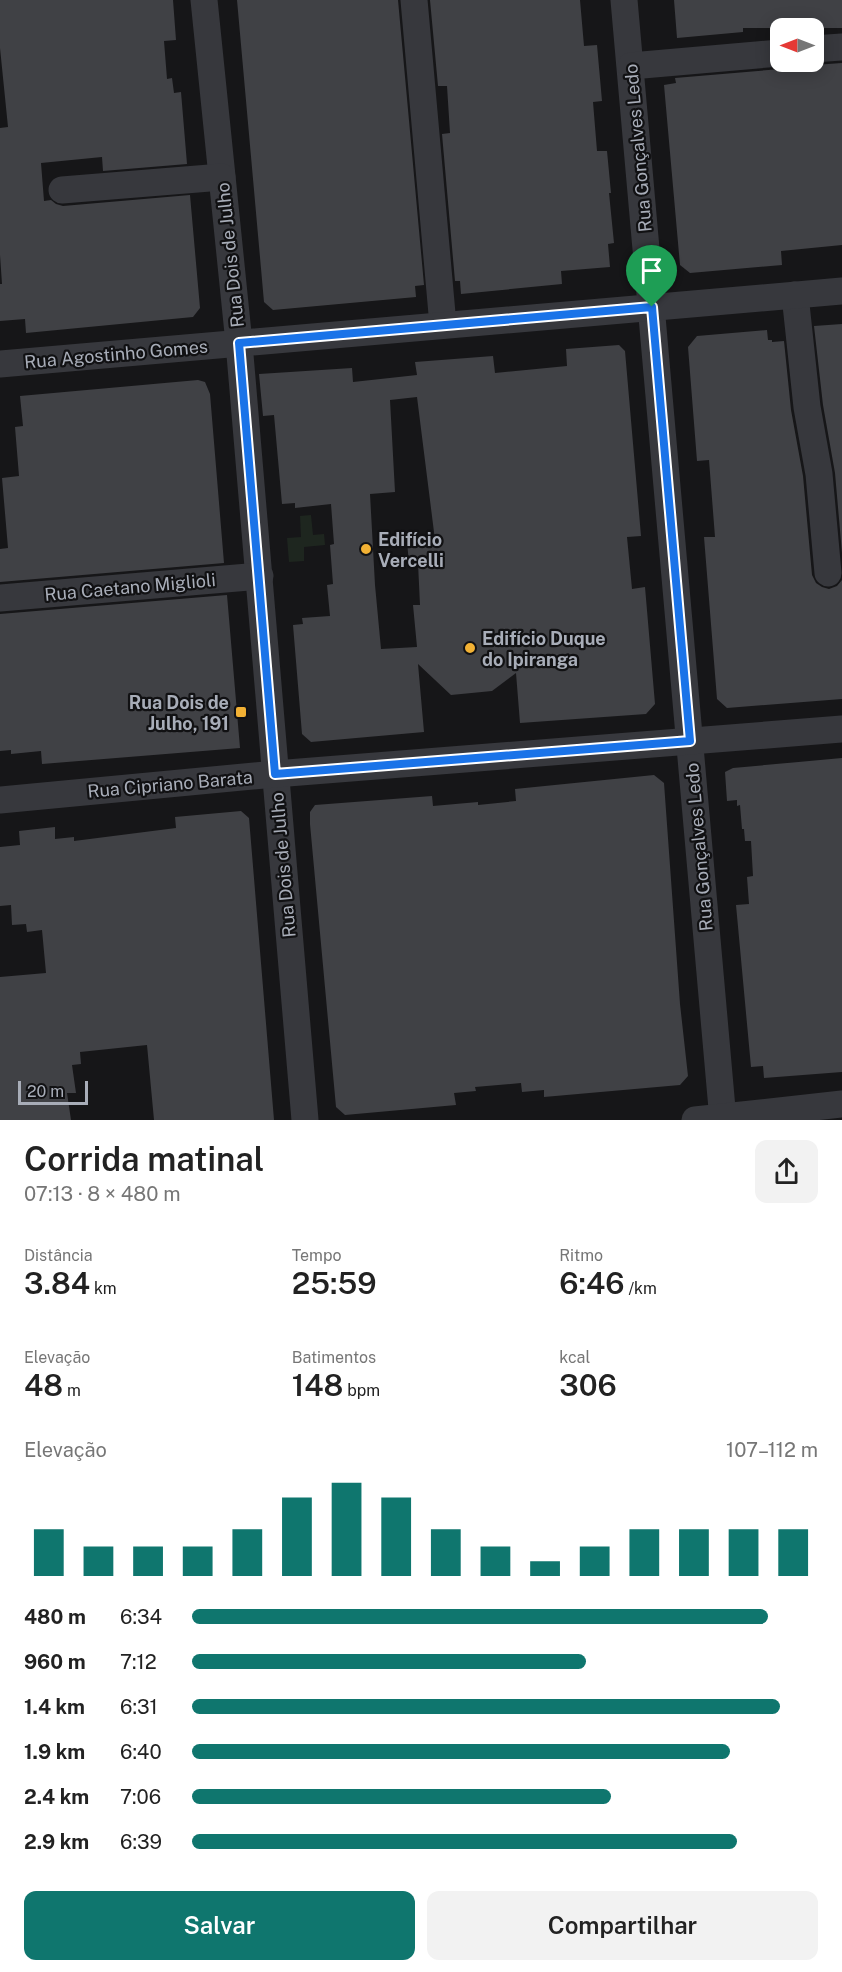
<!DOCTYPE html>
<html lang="pt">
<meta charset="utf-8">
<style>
:root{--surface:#fff;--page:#f2f2f2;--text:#222;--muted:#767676;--accent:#0f766e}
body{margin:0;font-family:"Public Sans",sans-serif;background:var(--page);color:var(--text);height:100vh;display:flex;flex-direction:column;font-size:22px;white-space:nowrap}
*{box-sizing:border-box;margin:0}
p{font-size:20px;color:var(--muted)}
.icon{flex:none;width:33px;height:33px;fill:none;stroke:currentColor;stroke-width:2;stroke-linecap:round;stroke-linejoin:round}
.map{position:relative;height:1120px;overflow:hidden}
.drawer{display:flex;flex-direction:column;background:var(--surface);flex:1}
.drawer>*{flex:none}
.needle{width:39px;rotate:270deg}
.tools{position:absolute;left:770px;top:18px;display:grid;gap:12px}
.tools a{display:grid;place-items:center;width:54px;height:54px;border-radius:12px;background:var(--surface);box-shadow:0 3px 15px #0003;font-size:30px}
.scale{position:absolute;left:18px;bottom:15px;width:70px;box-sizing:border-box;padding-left:6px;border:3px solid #a8adb8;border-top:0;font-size:16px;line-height:21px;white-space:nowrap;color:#a8adb8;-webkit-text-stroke:4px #111113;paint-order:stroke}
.pin{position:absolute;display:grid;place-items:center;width:51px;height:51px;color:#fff;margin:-62px -26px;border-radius:50% 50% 50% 0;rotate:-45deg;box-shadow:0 0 6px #0007}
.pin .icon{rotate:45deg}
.round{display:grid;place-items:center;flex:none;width:63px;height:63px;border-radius:12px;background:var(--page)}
.overview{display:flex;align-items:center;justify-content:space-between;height:102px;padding:0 24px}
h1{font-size:33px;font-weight:600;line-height:45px}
.stats{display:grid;grid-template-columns:repeat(3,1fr);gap:9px;height:102px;padding:6px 24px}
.stats div{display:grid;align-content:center}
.stats b{font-size:30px;font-weight:600}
.stats small{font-size:16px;font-weight:400}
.stats p{font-size:16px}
.chart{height:168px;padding:12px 24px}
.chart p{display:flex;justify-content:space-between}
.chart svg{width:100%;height:108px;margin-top:6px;stroke:var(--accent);stroke-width:6}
.button{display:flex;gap:12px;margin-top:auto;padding:12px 24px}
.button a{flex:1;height:69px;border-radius:12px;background:var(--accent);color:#fff;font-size:24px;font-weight:600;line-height:69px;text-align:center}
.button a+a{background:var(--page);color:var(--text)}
ul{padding:0 24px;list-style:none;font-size:20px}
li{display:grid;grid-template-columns:96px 72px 1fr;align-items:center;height:45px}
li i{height:15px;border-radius:8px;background:var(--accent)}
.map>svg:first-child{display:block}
</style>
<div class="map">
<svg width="842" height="1120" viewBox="0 0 842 1120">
<rect width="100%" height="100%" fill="#161618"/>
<path fill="#1e261f" d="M311 515 313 535 324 534 325 545 304 547V561L289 562 287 538 301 537 300 516Z"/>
<g fill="#404145" fill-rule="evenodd">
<path d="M0 0H173L176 40 164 41 167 79 172 78 174 93 181 92 187 164 103 171 102 157 41 163 44 201 51 200 56 204 63 206 190 195 200 308 193 317 26 333 25 319 0 321V284H2L0 255V128L8 127 0 48Z"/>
<path d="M237 0H398L424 285 415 286 416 297 273 310 264 302Z"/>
<path d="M430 0H580L584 46 597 45 602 101 593 102 597 151H607L611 193H609L614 243 608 244 610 267 561 271 562 284 461 294 460 281H455L442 134 450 133 447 86H438Z"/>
<path d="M674 0H842V28H743V32L677 38Z"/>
<path d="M805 63 814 65 842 63V245L781 251 782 265 690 273 680 265 664 85 676 83 675 78 781 69 791 64Z"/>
<path d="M842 324V553L835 473 823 405 814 326Z"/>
<path d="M767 330 768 340H772V342L784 341 791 410 803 476 812 575 816 583 822 587 829 589 837 586 842 580V699L727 708 717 699 704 537H715L709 460 697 461 688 347 697 336Z"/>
<path d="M619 345 625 351 641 536 627 537 632 589 645 587 655 704 646 714 520 723 516 673 492 691 451 695 418 664 424 732 311 742 302 734 293 625 303 624 302 618 330 616 327 585 333 584 330 545 334 544 331 504 295 508V503L282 504 274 415 263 416 259 374 352 368 353 382 417 375 415 362 493 356 495 373 567 366 566 349ZM417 397 435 540 407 542 409 563H418L420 605H413L417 647 381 649 375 585 370 494 395 492 390 400Z"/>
<path d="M198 380 205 382 210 394 224 563 0 582V549L8 548 2 478 19 476 15 427 23 426 20 396Z"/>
<path d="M227 595 240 748 42 764 41 751 11 754V750L0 751V614Z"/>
<path d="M842 758V1072L764 1078 763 1066 751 1067 736 905 749 904 747 877 753 876 751 841H745L744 829H742L740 805 737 806V800L727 801 725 772 733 768Z"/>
<path d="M654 775 664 783 680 1004 688 1076 680 1085 544 1097V1090L522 1092 521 1083 475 1087 476 1091 454 1093 456 1105 345 1115 336 1107 310 824V812L315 805 432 796 433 806 478 802V805L516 801 515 789Z"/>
<path d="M241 811 249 818 274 1120H154L147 1045 80 1052 81 1064 72 1065 76 1093H67L71 1120H0V977L46 973 42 930 27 932 26 924 12 925 11 905 0 906V847L20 845 19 831 55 827V839L74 837V841L176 828 175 817Z"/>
</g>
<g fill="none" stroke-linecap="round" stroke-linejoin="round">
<g stroke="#37383d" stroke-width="27">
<path d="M204 0 239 343 305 1120"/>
<path d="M414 0 443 325"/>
<path d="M624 0 723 1120"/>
<path d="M813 49 842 47"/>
<path d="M631 66 780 53"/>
<path d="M62 190 222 177"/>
<path d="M795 295 807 407 819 474 828 573"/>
<path d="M0 364 842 291"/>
<path d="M0 598 260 576"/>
<path d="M0 800 275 774 842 729"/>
<path d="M695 1120 842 1104"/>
</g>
</g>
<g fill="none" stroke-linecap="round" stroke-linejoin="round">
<defs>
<path id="route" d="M652 307 690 741 275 774 239 343Z"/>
</defs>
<use href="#route" stroke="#fff" stroke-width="12"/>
<use href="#route" stroke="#1a73e8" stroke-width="8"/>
</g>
<g fill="#f2b134" stroke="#111113" stroke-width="2">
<circle cx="366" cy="549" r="6"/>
<circle cx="470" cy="648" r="6"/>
<rect x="235" y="706" width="12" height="12" rx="3"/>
</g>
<g text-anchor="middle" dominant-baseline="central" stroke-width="4.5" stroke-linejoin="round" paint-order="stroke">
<g font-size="18" fill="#a8adb8" stroke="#111113">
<text transform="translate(638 148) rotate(-95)">Rua Gonçalves Ledo</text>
<text transform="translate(230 255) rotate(-96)">Rua Dois de Julho</text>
<text transform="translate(116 354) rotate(-5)">Rua Agostinho Gomes</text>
<text transform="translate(130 587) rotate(-5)">Rua Caetano Miglioli</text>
<text transform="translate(170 784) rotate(-5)">Rua Cipriano Barata</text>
<text transform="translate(699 847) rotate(-95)">Rua Gonçalves Ledo</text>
<text transform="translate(283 865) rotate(-95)">Rua Dois de Julho</text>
</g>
<g font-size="18" font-weight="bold" fill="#a8adb8" stroke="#111113" text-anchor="start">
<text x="378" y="539">Edifício<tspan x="378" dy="21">Vercelli</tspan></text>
<text x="482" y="638">Edifício Duque<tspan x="482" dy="21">do Ipiranga</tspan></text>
<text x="229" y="702" text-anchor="end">Rua Dois de<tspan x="229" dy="21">Julho, 191</tspan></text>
</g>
</g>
</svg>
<div class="tools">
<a><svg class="needle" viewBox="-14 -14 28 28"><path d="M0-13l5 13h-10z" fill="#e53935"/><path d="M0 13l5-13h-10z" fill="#767676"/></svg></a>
</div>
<div class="scale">20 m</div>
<div class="pin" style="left:652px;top:307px;background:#1e9e55"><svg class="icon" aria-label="arrive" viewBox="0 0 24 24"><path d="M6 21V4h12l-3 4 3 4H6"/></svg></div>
</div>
<section class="drawer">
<div class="overview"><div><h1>Corrida matinal</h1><p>07:13 · 8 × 480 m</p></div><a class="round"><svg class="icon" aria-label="share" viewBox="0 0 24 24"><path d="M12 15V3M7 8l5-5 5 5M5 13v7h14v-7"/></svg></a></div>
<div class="stats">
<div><p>Distância</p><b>3.84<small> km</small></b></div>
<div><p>Tempo</p><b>25:59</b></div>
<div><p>Ritmo</p><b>6:46<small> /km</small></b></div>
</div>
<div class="stats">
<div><p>Elevação</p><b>48<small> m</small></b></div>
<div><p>Batimentos</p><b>148<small> bpm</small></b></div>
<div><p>kcal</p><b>306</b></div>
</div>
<div class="chart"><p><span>Elevação</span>107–112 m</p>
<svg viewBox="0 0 160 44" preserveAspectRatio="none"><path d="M5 44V25M15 44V32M25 44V32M35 44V32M45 44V25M55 44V12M65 44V6M75 44V12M85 44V25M95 44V32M105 44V38M115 44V32M125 44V25M135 44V25M145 44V25M155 44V25"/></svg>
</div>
<ul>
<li><b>480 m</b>6:34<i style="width:92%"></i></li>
<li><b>960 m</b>7:12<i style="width:63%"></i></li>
<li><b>1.4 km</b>6:31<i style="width:94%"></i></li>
<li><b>1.9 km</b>6:40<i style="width:86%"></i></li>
<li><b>2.4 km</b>7:06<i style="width:67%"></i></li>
<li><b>2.9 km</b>6:39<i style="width:87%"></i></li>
</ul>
<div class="button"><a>Salvar</a><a>Compartilhar</a></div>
</section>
